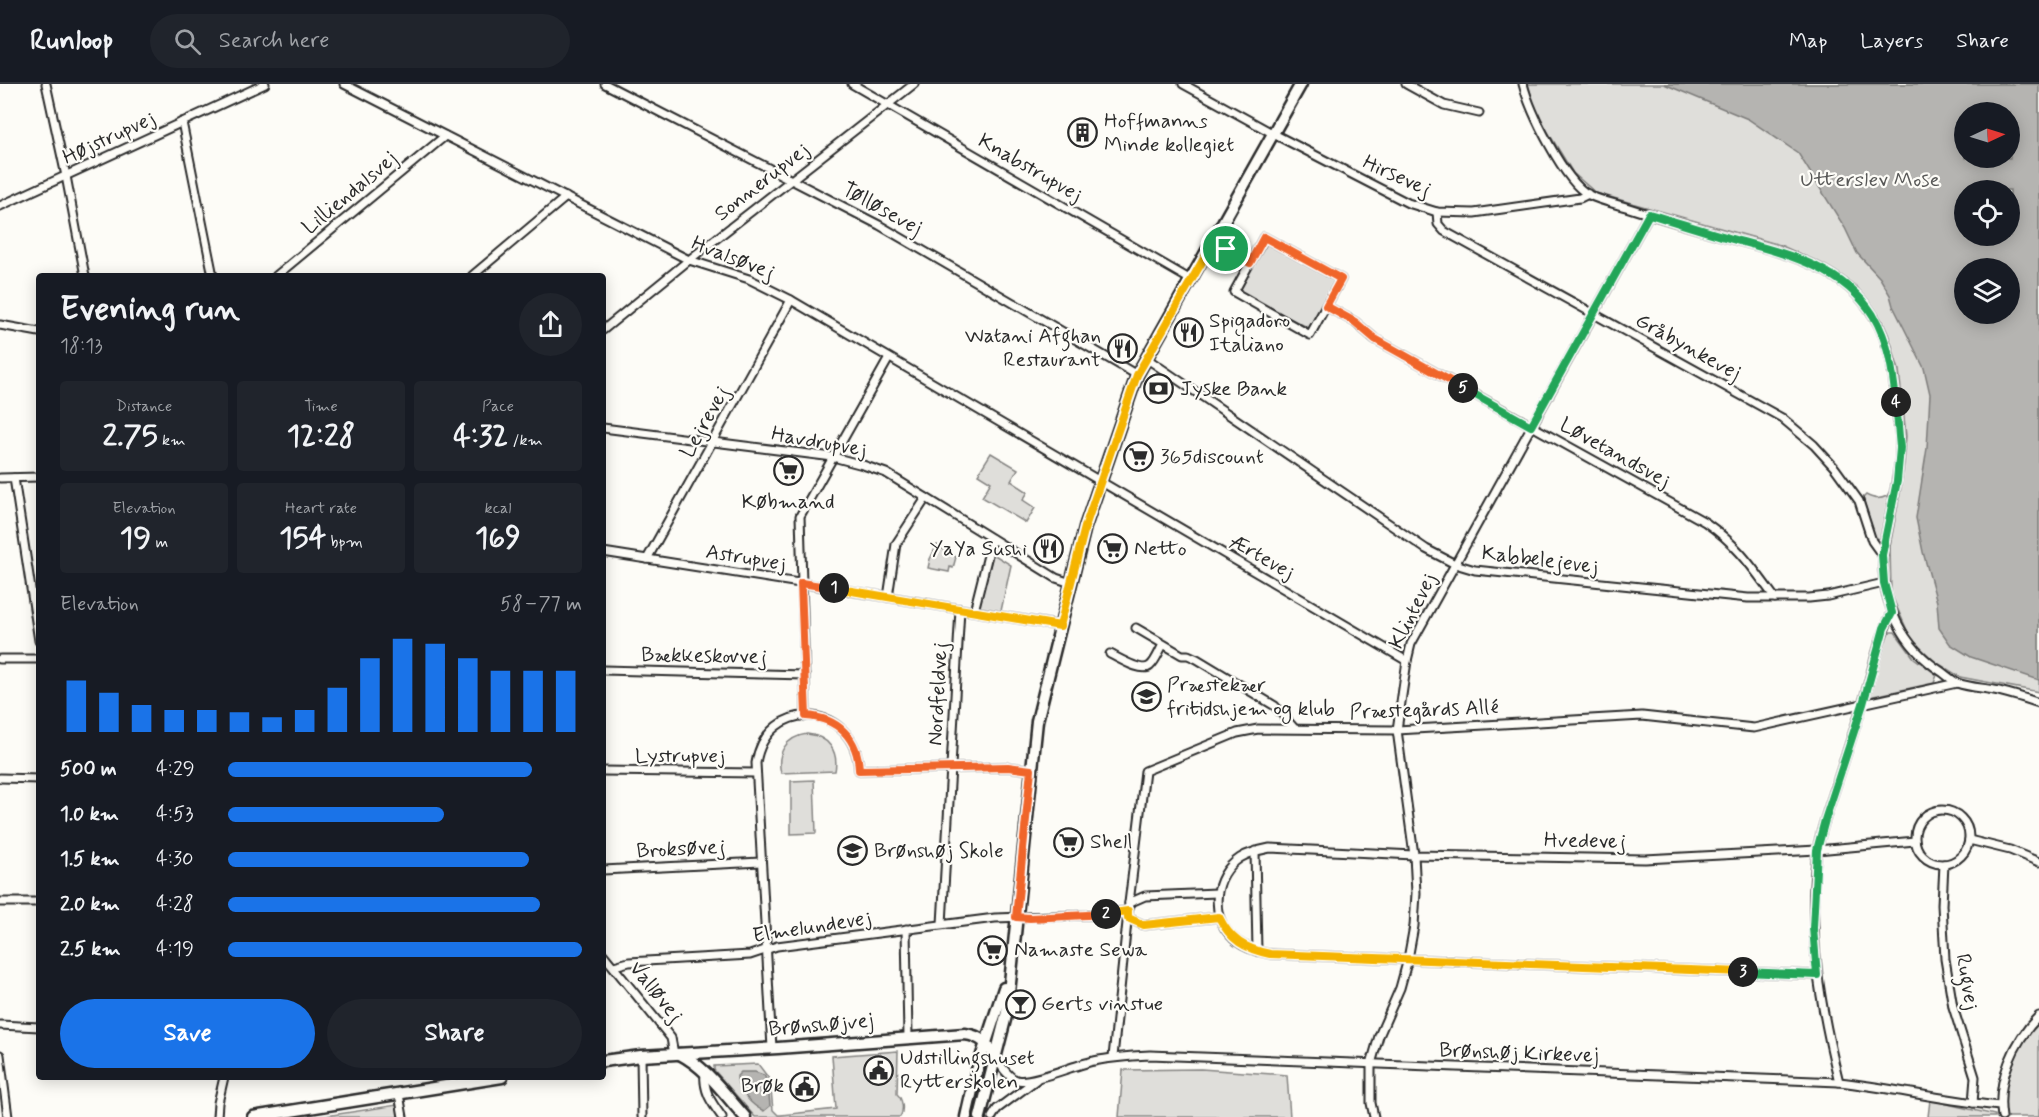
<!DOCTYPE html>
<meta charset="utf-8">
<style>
:root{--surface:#171b24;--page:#20242c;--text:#f1f3f6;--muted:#9ea1a6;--line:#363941;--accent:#1a73e8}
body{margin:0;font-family:Mynerve,sans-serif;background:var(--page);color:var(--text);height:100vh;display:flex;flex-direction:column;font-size:22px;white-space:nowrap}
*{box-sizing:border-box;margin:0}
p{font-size:20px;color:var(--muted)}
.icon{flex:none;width:33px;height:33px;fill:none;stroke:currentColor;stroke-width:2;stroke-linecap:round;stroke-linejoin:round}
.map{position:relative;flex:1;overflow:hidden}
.details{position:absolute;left:36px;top:189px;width:570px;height:807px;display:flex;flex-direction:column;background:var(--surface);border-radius:6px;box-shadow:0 3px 15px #0003}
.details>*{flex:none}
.needle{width:39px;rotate:86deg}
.fabs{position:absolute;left:1954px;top:18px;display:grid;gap:12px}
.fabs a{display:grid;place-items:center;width:66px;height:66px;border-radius:50%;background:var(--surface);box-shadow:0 3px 15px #0003;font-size:30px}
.pin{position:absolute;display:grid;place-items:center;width:51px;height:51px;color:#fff;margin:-26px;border:3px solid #fff;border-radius:50%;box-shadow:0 2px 6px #0007}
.km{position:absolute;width:30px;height:30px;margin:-15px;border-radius:50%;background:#222;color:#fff;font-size:16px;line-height:30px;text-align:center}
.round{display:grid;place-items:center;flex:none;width:63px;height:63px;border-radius:32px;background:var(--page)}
.summary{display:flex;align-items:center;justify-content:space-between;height:102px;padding:0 24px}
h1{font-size:33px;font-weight:800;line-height:45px}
.metrics{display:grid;grid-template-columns:repeat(3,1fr);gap:9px;height:102px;padding:6px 24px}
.metrics div{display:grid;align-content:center;border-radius:6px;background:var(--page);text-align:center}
.metrics b{font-size:30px;font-weight:800}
.metrics small{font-size:16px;font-weight:400}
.metrics p{font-size:16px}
.chart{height:168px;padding:12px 24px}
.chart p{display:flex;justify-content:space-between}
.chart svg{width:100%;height:108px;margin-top:6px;stroke:var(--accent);stroke-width:6}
.primary-button{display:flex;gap:12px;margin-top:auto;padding:12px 24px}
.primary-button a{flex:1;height:69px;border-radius:36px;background:var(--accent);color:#fff;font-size:24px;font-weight:800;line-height:69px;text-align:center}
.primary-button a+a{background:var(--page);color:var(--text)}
ul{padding:0 24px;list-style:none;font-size:20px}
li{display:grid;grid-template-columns:96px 72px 1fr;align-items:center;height:45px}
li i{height:15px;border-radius:8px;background:var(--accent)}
header{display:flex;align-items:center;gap:36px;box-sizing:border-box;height:84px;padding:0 30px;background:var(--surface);border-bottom:2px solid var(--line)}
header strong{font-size:28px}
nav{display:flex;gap:33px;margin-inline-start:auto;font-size:21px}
.search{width:420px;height:54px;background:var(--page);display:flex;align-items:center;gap:15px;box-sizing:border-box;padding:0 21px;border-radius:33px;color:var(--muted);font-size:22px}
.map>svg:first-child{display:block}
</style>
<header>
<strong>Runloop</strong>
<div class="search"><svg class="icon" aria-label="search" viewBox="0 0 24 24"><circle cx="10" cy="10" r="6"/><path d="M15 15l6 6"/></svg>Search here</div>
<nav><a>Map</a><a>Layers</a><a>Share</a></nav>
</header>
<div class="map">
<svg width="2039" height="1033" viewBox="0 0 2039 1033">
<rect width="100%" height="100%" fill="#fdfcf7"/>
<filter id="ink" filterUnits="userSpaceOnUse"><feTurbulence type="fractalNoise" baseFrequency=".0167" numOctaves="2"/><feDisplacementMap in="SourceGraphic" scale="12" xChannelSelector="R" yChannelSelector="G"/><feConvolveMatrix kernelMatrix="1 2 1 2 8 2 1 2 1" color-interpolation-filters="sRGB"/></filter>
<g filter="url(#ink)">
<g fill="#dfdeda" stroke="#858482" stroke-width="1.5" fill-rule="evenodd">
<path d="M1528 0H2039V608L1960 593 1936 578 1911 555 1891 510 1890 462 1901 404 1906 352 1899 286 1886 246 1857 203 1820 179 1780 161 1596 109 1573 89 1537 30ZM1965 28H2010V74H1965ZM1965 106H2010V152H1965ZM1965 184H2010V230H1965Z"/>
<path d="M1268 158 1336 197 1309 244 1238 208Z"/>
<path d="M991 369 1018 385 1011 397 1028 408 1023 416 1035 424 1026 439 982 413 991 398 978 390Z"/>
<path d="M1892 403 1883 453 1879 455 1875 453 1863 414 1866 411C1874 415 1879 416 1887 412Z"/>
<path d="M937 461 956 473 953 484 950 483 949 488 928 484 930 475Z"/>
<path d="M993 470 1011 481 1001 527 979 523Z"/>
<path d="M1888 548H1895L1914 574 1937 591 1934 599 1869 613Z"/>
<path d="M807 650C828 652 839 667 835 687L781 689C776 669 786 653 807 650Z"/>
<path d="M814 696 816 749 791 750V697Z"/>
<path d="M2039 938V1033H2005C1998 1002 2018 960 2039 938Z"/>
<path d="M898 967 897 1010C903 1015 904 1027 900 1033H755L714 986V982L758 980 770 996 773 1026 778 1031H781L836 1025 832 972Z"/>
<path d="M1201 985 1287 991 1290 1033H1119L1123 986Z"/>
<path d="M1930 1016 1995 1031V1033H1928Z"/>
<path d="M397 1021 399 1033H319Z"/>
</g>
<g fill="#b5b4b1" stroke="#7e7d7b" stroke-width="1.5" fill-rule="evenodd">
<path d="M1664 0H2039V596L1971 573 1950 560 1939 544 1937 518 1923 468 1916 434 1927 364 1930 310 1924 284 1893 222 1890 211 1880 194 1857 169 1845 144 1798 69 1748 35ZM1965 28H2010V74H1965ZM1965 106H2010V152H1965ZM1965 184H2010V230H1965Z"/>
<path d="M741 988H755L764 991 768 999 770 1022 764 1027C753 1023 736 1005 737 992Z"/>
</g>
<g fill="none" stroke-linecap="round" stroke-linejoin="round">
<defs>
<g id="street">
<path d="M46 0 66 92 85 192"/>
<path d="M344 0 689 176 749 195 791 216 1407 577"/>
<path d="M605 0 879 141 1137 291"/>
<path d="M852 0 1191 196"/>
<path d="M1183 0 1272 49 1408 119 1437 128 1474 129 1580 114 1588 110"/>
<path d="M1406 0 1444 21 1479 29"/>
<path d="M1523 0C1530 27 1564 98 1589 111 1601 117 1617 120 1629 124 1663 135 1698 145 1732 155 1784 169 1842 182 1873 231 1892 261 1894 295 1897 330 1898 342 1901 355 1900 367 1899 392 1893 416 1888 441 1886 451 1883 463 1883 473 1881 519 1903 563 1942 588 1947 592 1952 596 1957 599 1968 603 1983 604 1994 606 2009 609 2024 614 2039 619"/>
<path d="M182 38 213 192"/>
<path d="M0 122 265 0"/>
<path d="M1437 128 1438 140 1444 147 1782 334 1814 361 1835 384 1859 417 1872 457 1882 471"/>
<path d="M1264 153 1341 195 1310 251 1234 208Z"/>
<path d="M1214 157 1250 179"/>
<path d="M276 192 445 52"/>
<path d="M472 192 566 113"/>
<path d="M1326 222 1355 238 1375 255 1705 438C1738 461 1752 483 1775 514"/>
<path d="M0 241 39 248"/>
<path d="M603 246 689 176 914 0"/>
<path d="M1146 274 1426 465 1455 480 1475 486 1748 514H1809L1828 512 1884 499"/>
<path d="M603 344 833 373 863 381 886 389 1056 494 1071 499"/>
<path d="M0 394 39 393"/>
<path d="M14 394 39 557"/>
<path d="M603 468 888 513 1061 542"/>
<path d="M647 475 791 216"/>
<path d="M888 513 896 460 926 414"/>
<path d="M974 527 992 455"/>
<path d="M1136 544 1182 571H1188L1197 575 1275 622 1294 644"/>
<path d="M1110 570C1119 574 1142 589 1150 582 1156 577 1159 567 1163 561"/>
<path d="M0 575H39"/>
<path d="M603 586 805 591"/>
<path d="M806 632 800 432 889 274"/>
<path d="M603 687 756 689"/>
<path d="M0 694 39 695"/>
<circle cx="1942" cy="753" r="27"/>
<path d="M1969 756 2010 766 2039 778"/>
<path d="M1255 767 1257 867C1248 864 1240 861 1233 854 1209 832 1213 792 1240 774 1249 768 1260 766 1270 764L1414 771 1645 775 1817 766 1915 757"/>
<path d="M1944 780 1942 821 1945 875 1953 923 1975 993 1973 1019"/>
<path d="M603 786 761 778"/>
<path d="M0 818H39"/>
<path d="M1129 819 1145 812 1217 809"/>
<path d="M1128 834 1144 841 1219 833"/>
<path d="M942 840 960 525"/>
<path d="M906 845 908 953"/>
<path d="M1257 867 1270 870 1817 891"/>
<path d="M603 870 671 954 674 970"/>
<path d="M614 882 629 878 750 871 777 862 995 834 1091 831 1128 827"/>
<path d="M0 941 39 943"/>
<path d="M772 964 756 679C767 612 856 618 859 686L1008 683 1031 686"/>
<path d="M0 971 8 1033"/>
<path d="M641 972 642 1033"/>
<path d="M995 973C1000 980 1008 994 1017 996 1031 1000 1077 980 1094 977 1113 973 1131 972 1150 971L1839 998C1893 1004 1946 1017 2000 1022"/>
<path d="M1113 973 1129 819 1145 687 1237 649 1258 645 1397 646 1642 632 1754 644 1957 599"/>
<path d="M705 988C703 1007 711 1018 722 1033"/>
<path d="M1839 998C1820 921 1807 848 1817 768 1820 749 1827 729 1833 711 1842 683 1851 656 1860 628 1871 595 1876 560 1892 529"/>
<path d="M399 1010 403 1033"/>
<path d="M217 1033 218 1019 224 993"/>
<path d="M992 1033 997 1025 1036 996"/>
<path d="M1374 1033 1371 1019V980L1379 952 1400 904 1408 875 1414 842 1416 809 1414 771 1397 646 1407 577 1411 560 1649 130"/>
<path d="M2002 1033C1996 997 2014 957 2039 932"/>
</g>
<g id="secondary">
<path d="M680 970C707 984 725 1011 745 1033"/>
<path d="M603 977 641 972 778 964 965 950C981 952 988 960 995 973"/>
<path d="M253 1033 502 993"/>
<path d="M966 1033 976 989 1004 904"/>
<path d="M980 1033 1007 928 1037 637 1085 443 1137 291 1301 0"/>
</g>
</defs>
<use href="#street" stroke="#2b2b2b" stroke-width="11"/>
<use href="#secondary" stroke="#2b2b2b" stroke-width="15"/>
<use href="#street" stroke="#fdfcf7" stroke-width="7"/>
<use href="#secondary" stroke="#fdfcf7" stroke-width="10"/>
</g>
</g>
<g fill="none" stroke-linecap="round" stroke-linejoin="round" filter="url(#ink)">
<defs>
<path id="split-1" d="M834 504 1060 542 1085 443 1137 291 1214 157 1226 165"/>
<path id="split-2" d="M834 504 801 499 806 632C838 634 858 654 859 686L1008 683 1031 686 1016 833 1030 834 1106 830"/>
<path id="split-3" d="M1106 830 1128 827V834L1144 841 1219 833C1230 856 1245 865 1270 870L1743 888"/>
<path id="split-4" d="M1743 888 1817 891 1813 844 1817 766 1825 736 1863 620 1884 544 1892 529 1884 499 1882 471 1897 397 1900 364 1896 318"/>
<path id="split-5" d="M1463 304 1531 342 1649 130C1676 138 1704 147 1732 155 1783 169 1842 182 1873 231 1889 258 1893 288 1896 318"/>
<path id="split-6" d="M1226 165 1250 179 1264 153 1341 195 1326 222 1355 238 1375 255 1463 304"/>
</defs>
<use href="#split-1" stroke="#fff" stroke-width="12"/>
<use href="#split-2" stroke="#fff" stroke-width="12"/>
<use href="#split-3" stroke="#fff" stroke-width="12"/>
<use href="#split-4" stroke="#fff" stroke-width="12"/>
<use href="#split-5" stroke="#fff" stroke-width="12"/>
<use href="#split-6" stroke="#fff" stroke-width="12"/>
<use href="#split-1" stroke="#f5b400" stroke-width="8"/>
<use href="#split-2" stroke="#f0652b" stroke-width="8"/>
<use href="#split-3" stroke="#f5b400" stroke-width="8"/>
<use href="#split-4" stroke="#22a559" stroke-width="8"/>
<use href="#split-5" stroke="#22a559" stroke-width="8"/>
<use href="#split-6" stroke="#f0652b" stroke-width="8"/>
</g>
<defs>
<symbol id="building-ring" viewBox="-11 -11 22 22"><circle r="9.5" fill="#fdfcf7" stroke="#2b2b2b" stroke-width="1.5"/><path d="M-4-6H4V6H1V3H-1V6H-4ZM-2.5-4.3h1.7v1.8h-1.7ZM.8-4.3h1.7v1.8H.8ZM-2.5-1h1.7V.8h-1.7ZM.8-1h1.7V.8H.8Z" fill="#2b2b2b"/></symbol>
<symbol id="restaurant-ring" viewBox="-11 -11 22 22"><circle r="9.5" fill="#fdfcf7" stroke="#2b2b2b" stroke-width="1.5"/><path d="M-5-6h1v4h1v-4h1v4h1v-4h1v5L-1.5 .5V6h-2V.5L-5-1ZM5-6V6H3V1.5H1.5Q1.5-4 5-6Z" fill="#2b2b2b"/></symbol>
<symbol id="bank-ring" viewBox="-11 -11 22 22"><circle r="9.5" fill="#fdfcf7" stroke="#2b2b2b" stroke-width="1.5"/><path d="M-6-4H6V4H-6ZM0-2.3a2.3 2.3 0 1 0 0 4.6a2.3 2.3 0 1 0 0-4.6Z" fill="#2b2b2b"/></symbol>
<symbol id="supermarket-ring" viewBox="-11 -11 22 22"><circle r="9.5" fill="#fdfcf7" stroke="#2b2b2b" stroke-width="1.5"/><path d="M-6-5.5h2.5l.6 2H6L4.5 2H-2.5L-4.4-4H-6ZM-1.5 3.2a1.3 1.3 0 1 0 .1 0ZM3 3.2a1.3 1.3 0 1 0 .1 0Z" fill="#2b2b2b"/></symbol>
<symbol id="school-ring" viewBox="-11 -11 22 22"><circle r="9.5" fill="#fdfcf7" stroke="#2b2b2b" stroke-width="1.5"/><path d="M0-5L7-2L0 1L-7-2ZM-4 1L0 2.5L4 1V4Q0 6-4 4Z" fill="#2b2b2b"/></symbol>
<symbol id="bar-ring" viewBox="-11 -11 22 22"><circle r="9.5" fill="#fdfcf7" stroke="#2b2b2b" stroke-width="1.5"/><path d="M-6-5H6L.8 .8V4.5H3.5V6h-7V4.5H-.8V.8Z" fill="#2b2b2b"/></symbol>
<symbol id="civic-ring" viewBox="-11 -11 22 22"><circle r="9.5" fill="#fdfcf7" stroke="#2b2b2b" stroke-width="1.5"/><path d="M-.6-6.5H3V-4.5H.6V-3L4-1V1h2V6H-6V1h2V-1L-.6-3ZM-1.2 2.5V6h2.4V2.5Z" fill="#2b2b2b"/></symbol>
</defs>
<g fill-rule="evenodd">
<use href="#building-ring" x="1066" y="32" width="33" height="33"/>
<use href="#restaurant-ring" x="1172" y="232" width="33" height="33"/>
<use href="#restaurant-ring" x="1106" y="248" width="33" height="33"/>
<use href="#bank-ring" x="1142" y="288" width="33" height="33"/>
<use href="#supermarket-ring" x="1122" y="356" width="33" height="33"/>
<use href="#supermarket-ring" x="772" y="370" width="33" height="33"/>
<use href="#restaurant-ring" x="1032" y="448" width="33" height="33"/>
<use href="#supermarket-ring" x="1096" y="448" width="33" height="33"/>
<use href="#school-ring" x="1130" y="596" width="33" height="33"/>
<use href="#supermarket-ring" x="1052" y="742" width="33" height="33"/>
<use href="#school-ring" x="836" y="750" width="33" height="33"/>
<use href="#supermarket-ring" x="976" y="850" width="33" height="33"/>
<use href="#bar-ring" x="1004" y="904" width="33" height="33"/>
<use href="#civic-ring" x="862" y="970" width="33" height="33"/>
<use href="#civic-ring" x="788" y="986" width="33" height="33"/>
</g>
<g text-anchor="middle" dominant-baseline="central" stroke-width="4.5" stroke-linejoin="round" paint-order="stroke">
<g font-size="21" fill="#2b2b2b" stroke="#fdfcf7" text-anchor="start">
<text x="1104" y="37">Hoffmanns<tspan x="1104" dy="24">Minde kollegiet</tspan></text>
<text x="1209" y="237">Spigadoro<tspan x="1209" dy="24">Italiano</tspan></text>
<text x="1101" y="252" text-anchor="end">Watani Afghan<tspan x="1101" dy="24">Restaurant</tspan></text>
<text x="1180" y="305">Jyske Bank</text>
<text x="1160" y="373">365discount</text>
<text x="788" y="418" text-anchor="middle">Købmand</text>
<text x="1027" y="465" text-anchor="end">YaYa Sushi</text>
<text x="1134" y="465">Netto</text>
<text x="1167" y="601">Præstekær<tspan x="1167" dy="24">fritidshjem og klub</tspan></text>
<text x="1090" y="758">Shell</text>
<text x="874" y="767">Brønshøj Skole</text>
<text x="1014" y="866">Namaste Sewa</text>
<text x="1041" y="920">Gerts vinstue</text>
<text x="900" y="974">Udstillingshuset<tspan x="900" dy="24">Rytterskolen</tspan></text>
<text x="784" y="1002" text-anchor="end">Brøk</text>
</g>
<g font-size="21" fill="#2b2b2b" stroke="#fdfcf7">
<text transform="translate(109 54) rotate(-25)">Højstrupvej</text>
<text transform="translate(1030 84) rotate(30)">Knabstrupvej</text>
<text transform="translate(1397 92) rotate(24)">Hirsevej</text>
<text transform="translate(762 98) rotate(-38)">Sonnerupvej</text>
<text transform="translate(350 109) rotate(-40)">Lilliendalsvej</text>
<text transform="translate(882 125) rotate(29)">Tølløsevej</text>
<text transform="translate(733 174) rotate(21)">Hvalsøvej</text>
<text transform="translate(1688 263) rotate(29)">Gråbynkevej</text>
<text transform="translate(705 338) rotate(-61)">Lejrevej</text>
<text transform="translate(819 358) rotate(10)">Havdrupvej</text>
<text transform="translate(1615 369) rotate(29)">Løvetandsvej</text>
<text transform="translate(1262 473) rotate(30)">Ærtevej</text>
<text transform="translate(746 474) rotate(9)">Astrupvej</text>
<text transform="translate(1540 476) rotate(7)">Kabbelejevej</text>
<text transform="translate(1413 527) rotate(-64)">Klintevej</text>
<text transform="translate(704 572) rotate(1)">Bækkeskovvej</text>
<text transform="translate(938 610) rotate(-87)">Nordfeldvej</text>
<text transform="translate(1424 626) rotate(-2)">Præstegårds Allé</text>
<text x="680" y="672">Lystrupvej</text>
<text transform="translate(1585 757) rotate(1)">Hvedevej</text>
<text transform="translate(681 765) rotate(-3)">Broksøvej</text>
<text transform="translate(812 843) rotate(-9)">Elmelundevej</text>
<text transform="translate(1967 898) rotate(80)">Rugvej</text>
<text transform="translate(656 908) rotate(51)">Valløvej</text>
<text transform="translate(821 941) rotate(-5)">Brønshøjvej</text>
<text transform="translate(1519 969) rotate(2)">Brønshøj Kirkevej</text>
</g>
<g font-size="21" fill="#585857" stroke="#fdfcf7">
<text x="1870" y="96">Utterslev Mose</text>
</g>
</g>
</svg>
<div class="fabs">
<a><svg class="needle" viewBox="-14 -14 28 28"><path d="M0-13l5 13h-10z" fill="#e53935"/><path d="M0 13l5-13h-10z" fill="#9ea1a6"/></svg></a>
<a><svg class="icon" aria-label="locate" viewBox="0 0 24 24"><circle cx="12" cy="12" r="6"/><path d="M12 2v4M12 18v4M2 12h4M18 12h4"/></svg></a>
<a><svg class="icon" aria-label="layers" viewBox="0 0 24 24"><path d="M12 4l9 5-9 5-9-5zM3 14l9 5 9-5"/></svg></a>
</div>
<div class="pin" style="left:1226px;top:165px;background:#1e9e55"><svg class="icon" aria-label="arrive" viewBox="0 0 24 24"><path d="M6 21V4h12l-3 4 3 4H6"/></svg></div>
<b class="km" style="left:834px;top:504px">1</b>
<b class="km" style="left:1106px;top:830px">2</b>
<b class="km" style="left:1743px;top:888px">3</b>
<b class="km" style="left:1896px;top:318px">4</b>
<b class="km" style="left:1463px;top:304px">5</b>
<section class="details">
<div class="summary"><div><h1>Evening run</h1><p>18:13</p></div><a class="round"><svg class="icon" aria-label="share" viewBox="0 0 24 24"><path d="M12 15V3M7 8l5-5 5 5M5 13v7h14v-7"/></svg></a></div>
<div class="metrics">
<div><p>Distance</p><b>2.75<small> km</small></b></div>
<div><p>Time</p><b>12:28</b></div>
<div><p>Pace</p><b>4:32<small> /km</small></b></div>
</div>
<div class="metrics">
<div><p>Elevation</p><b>19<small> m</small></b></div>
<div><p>Heart rate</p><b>154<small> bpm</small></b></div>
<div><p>kcal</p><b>169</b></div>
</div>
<div class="chart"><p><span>Elevation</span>58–77 m</p>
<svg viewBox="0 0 160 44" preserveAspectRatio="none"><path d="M5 44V23M15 44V28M25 44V33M35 44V35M45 44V35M55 44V36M65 44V38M75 44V35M85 44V26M95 44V14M105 44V6M115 44V8M125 44V14M135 44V19M145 44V19M155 44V19"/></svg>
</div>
<ul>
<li><b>500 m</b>4:29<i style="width:86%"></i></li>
<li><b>1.0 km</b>4:53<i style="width:61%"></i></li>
<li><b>1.5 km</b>4:30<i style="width:85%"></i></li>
<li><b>2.0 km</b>4:28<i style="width:88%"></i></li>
<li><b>2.5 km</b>4:19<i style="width:100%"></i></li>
</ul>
<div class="primary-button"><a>Save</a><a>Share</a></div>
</section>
</div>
